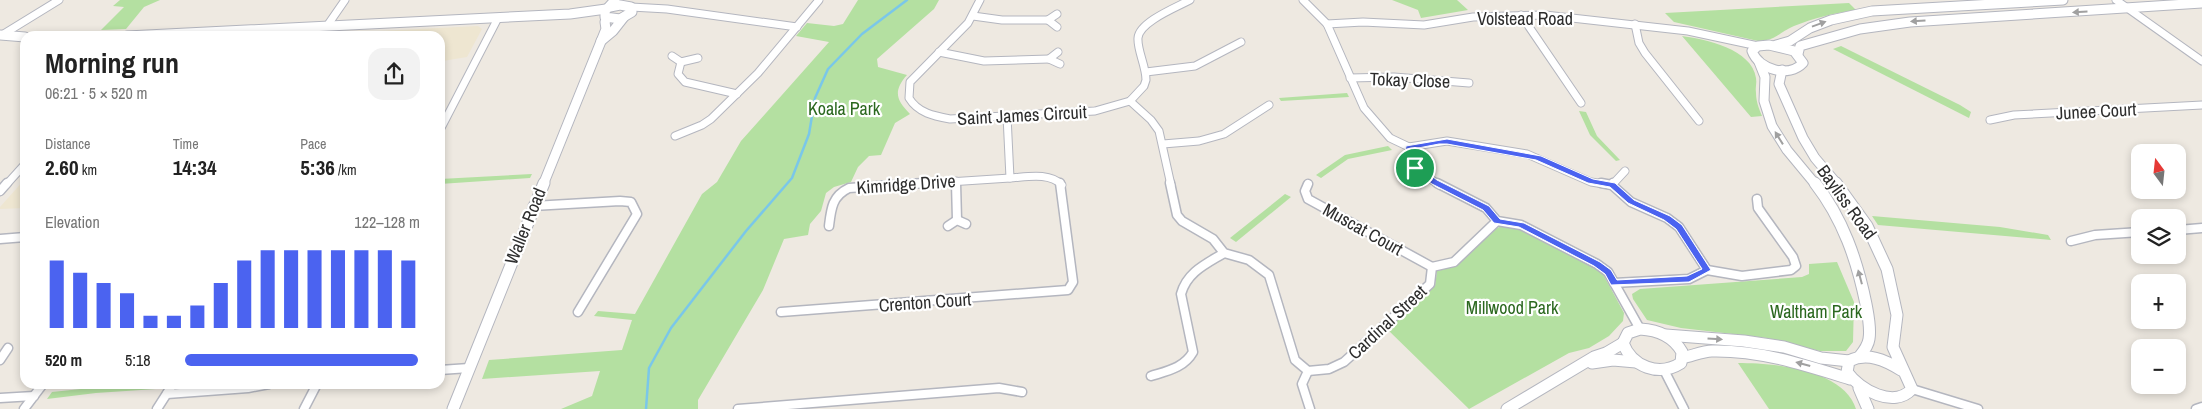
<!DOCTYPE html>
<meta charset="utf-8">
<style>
:root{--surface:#fff;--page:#f2f2f2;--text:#222;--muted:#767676;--accent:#4b63f0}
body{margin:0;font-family:"Archivo Narrow",sans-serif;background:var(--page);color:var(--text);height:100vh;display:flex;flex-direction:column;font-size:19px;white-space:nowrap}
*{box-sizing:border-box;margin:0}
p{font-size:16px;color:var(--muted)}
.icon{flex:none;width:28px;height:28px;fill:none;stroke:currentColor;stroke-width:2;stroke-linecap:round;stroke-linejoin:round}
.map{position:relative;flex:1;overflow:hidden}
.panel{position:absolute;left:20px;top:31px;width:425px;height:358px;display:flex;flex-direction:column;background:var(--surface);border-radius:15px;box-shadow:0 2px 8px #0003}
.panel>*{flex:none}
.needle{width:32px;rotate:345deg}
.fabs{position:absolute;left:2131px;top:144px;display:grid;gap:10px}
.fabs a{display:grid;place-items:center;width:55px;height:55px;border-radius:10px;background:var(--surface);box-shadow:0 2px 8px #0003;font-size:25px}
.pin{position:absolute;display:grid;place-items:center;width:42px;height:42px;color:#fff;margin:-21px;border:2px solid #fff;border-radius:50%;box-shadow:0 1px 5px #0007}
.round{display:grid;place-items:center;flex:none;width:52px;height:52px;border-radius:15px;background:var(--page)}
.head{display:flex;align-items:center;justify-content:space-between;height:85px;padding:0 25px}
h1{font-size:28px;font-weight:700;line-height:38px}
.stats{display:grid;grid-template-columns:repeat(3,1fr);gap:8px;height:85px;padding:5px 25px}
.stats div{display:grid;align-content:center}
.stats b{font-size:21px;font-weight:700}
.stats small{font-size:14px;font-weight:400}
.stats p{font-size:14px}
.chart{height:140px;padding:10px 25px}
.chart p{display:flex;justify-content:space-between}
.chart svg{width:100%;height:90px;margin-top:5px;stroke:var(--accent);stroke-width:6}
ul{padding:0 25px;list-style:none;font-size:16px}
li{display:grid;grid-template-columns:80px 60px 1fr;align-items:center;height:38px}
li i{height:12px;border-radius:6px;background:var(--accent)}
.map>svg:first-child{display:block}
</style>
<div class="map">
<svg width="2202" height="409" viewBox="0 0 2202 409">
<rect width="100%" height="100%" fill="#eee9e1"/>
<g fill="#eee6d1">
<path d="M478 26 482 29 467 57 443 61 440 67V36H277Z"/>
<path d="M25 179V208L0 209V207Z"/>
</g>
<g fill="#b4e0a1">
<path d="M120 0H160L144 7 126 29 101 30 124 7 113 6Z"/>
<path d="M858 0H939L934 9 877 59 878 67 907 75C893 91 896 100 910 114L895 123 881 155 869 156 858 167 851 182 834 187 826 193 821 211 810 224 808 235 784 239 763 290 698 400V409H561L592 396 600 371 482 379 489 360 622 350 632 320 594 316 598 311 635 314 702 194 717 182 741 141 829 42 796 36 807 23 834 26 843 24Z"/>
<path d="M1392 0H1457L1468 10 1421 18 1418 10Z"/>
<path d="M1849 3 1856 10C1834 13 1814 18 1794 26 1778 33 1777 40 1758 41L1674 22 1665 13Z"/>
<path d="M1682 36C1705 39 1752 49 1756 78 1757 83 1755 88 1756 93 1756 101 1759 109 1762 116L1751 117Z"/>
<path d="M1841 46 1960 105 1971 112 1969 118 1833 49Z"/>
<path d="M1347 93 1349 97 1281 101 1279 98Z"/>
<path d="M1579 111 1586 112 1597 136 1620 160 1616 161 1590 135Z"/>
<path d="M1388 146 1392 150 1348 159 1321 178 1316 175 1345 155Z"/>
<path d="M532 174 530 178 440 184V179Z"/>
<path d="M1285 194 1291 197 1236 242 1230 238Z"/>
<path d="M1872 216 2000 227 2048 235 2051 240 1878 225Z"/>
<path d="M1502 226 1519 228 1602 272 1624 313 1623 321 1609 336 1589 348 1569 353 1469 409 1387 329 1435 286 1437 271 1459 264 1497 228Z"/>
<path d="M1837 262 1854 302 1853 342 1846 351H1820L1767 338 1681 328 1647 320 1633 299 1632 294 1640 289 1802 277 1809 274V264Z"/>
<path d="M1738 363C1774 363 1843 369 1856 409H1769Z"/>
<path d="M160 384 156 389 96 393 47 399 52 392 100 387Z"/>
</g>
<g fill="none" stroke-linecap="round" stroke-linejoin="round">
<path stroke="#7ac7e9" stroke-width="2.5" d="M646 409 649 368 671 328 746 231 792 178 809 134 815 98 828 69 862 34 907 0"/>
<defs>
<g id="street-far1">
<path d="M980 0 968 23 910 82 909 98C918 113 934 116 950 119L1095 111 1130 101 1144 86 1146 80C1146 66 1137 50 1138 38 1139 22 1177 7 1190 0"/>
<path d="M1303 0 1327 24 1364 108 1390 138 1409 147 1408 159 1415 168 1439 185"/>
<path d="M2116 0 2202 61"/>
<path d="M631 7 667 9 797 27"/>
<path d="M1057 14 1048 20 1057 27"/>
<path d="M1521 15 1581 103"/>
<path d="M973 16 1002 20H1048"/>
<path d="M1327 24 1363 22 1424 25 1473 17 1545 15 1688 31 1758 46"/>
<path d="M1635 24 1639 43 1645 53 1699 121"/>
<path d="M327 26 345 0"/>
<path d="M2 35 59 0"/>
<path d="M939 52 984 61 1049 59"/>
<path d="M1058 52 1049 59 1060 64"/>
<path d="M672 56 681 62 698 58"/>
<path d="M681 62 678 74 685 82 737 94"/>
<path d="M1146 72 1195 66 1241 42"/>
<path d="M1350 78 1394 77 1469 83"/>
<path d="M1130 101 1151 120 1159 131 1171 185"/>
<path d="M1007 116 1010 178C1027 177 1049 172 1062 185"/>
<path d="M1990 120 2014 115 2202 105"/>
<path d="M440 130 498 18"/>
<path d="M675 136 702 125 711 119 758 73 819 0"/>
<path d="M1163 144 1199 141 1224 134 1269 105"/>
<path d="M1409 147 1447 141 1527 154 1591 182 1610 185"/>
<path d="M956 181V185"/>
<path d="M6 185 25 164"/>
<path d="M903 185 1010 178"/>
<path d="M1612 185 1625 171"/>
</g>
<g id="street">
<path d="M956 183 957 220"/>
<path d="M1170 183 1177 215 1182 221 1213 239 1224 253 1249 260 1269 275 1295 360 1308 371 1302 384 1310 409"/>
<path d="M1437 183 1486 208 1497 221 1521 225 1597 264 1608 272 1640 329"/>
<path d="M1601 183 1612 185 1631 202 1667 218 1679 227 1707 270"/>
<path d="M1308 184 1305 191 1308 199 1432 267"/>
<path d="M1612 185 1613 183"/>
<path d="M0 191 7 183"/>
<path d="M533 206 620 201 631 202 637 214 578 312"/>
<path d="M829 226C831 209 832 196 849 188L923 183"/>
<path d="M948 226 957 220 966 224"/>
<path d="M2178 230 2202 228"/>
<path d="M0 239 25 237"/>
<path d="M2071 241 2095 235 2140 232"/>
<path d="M1614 283 1689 279 1707 270 1742 276 1791 270 1796 266 1793 257 1758 208 1757 199"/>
<path d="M781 312 1068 290 1073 282 1060 183"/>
<path d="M0 360 8 348"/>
<path d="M440 370 469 368"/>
<path d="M1664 370 1684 409"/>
<path d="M1308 371 1329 369 1344 362 1430 284 1432 267 1454 262 1497 221"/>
<path d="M1151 376C1167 371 1184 368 1193 352L1181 294C1187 272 1206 264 1224 253"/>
<path d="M1912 389 1978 409"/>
<path d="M167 394 248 388 269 384"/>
<path d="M0 398 34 396"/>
<path d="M24 409 43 384"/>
<path d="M157 409 173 384"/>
<path d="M304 409 317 384"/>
<path d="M738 409 999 388 1022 392"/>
<path d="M2196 409 2202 407"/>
</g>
<g id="secondary-far1">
<path d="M610 7 620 5 631 7 632 12 620 19 605 17V11L615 0"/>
<path d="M0 35 25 37"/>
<path d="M127 36 570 14 606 9"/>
<path d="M601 41 613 31 624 17"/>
<path d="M1769 45 1794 51 1803 63C1789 78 1759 70 1752 51L1758 46Z"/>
<path d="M1776 45 1790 41 1810 28 1831 20 1872 11 2063 0"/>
<path d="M1798 54 1800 46 1860 29 1910 22 2202 3"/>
<path d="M1759 62 1765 77 1764 101 1772 126 1787 150 1816 185"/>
<path d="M1782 70 1779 84 1803 138 1815 158 1838 185"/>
<path d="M543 185 606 29 605 22 607 18"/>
</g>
<g id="secondary">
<path d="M1815 183C1843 219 1857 260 1866 304 1868 315 1871 328 1869 339 1868 346 1864 351 1860 356"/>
<path d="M1836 183 1867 226 1887 269 1897 315 1893 347 1912 389C1894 409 1860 390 1847 372L1849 361C1867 352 1885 360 1901 370"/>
<path d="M1640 329C1658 330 1673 336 1682 352L1681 363C1659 377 1632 367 1623 343L1628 333Z"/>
<path d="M1666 335 1744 341 1784 347 1821 358 1849 361"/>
<path d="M1682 358C1692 356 1703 351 1712 351 1760 350 1805 365 1850 379"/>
<path d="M1592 363 1613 360 1636 362"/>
<path d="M1859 388 1868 409"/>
<path d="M453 409 544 183"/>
<path d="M1507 409 1594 357 1606 353 1623 343"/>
</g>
</defs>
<use href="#street-far1" stroke="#b4b6bf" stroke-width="9"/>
<use href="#street" stroke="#b4b6bf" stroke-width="11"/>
<use href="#secondary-far1" stroke="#b4b6bf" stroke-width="11"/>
<use href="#secondary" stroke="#b4b6bf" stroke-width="13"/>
<use href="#street-far1" stroke="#fff" stroke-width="7"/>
<use href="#street" stroke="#fff" stroke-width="8"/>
<use href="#secondary-far1" stroke="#fff" stroke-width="9"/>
<use href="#secondary" stroke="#fff" stroke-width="11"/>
</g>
<defs><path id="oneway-solid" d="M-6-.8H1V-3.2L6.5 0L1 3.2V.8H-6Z" transform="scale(1.25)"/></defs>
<g fill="#a0a0a0">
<use href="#oneway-solid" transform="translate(2080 12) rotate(177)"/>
<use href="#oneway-solid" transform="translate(1918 21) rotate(176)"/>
<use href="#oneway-solid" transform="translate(1819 24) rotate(-20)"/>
<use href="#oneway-solid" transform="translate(1779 138) rotate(-122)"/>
<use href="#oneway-solid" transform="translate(1860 277) rotate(-105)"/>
<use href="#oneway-solid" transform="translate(1715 339) rotate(4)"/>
<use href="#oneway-solid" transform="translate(1803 364) rotate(-165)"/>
</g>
<path fill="#4b63f0" stroke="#fff" fill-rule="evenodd" d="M1447 139 1541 156 1593 179 1615 183 1634 200 1670 216 1682 225 1711 270 1689 282 1611 285 1605 274 1594 266 1519 227 1494 223 1483 210 1432 184 1412 170 1404 159 1406 146ZM1439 144H1447L1536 160 1588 183 1610 187 1628 203 1664 220 1676 229 1702 269 1687 276 1617 280 1611 270 1600 262 1524 223 1500 219 1489 206 1437 180 1418 166 1412 159 1413 149Z"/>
<g text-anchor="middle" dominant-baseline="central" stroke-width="4.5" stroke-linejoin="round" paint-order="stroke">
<g font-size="18" fill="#2d2d2d" stroke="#fff">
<text x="1525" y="18">Volstead Road</text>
<text transform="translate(1410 80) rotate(2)">Tokay Close</text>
<text transform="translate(2096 111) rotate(-3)">Junee Court</text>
<text transform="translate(1022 115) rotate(-3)">Saint James Circuit</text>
<text transform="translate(906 184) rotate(-4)">Kimridge Drive</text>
<text transform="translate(1847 202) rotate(54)">Bayliss Road</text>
<text transform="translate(525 226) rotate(-68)">Waller Road</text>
<text transform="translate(1363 229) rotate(29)">Muscat Court</text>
<text transform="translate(925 302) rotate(-4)">Crenton Court</text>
<text transform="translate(1387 322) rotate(-43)">Cardinal Street</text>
</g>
<g font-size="18" fill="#2b681f" stroke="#fff">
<text x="844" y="108">Koala Park</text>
<text x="1512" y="307">Millwood Park</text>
<text x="1816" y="311">Waltham Park</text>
</g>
</g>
</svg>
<div class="fabs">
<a><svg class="needle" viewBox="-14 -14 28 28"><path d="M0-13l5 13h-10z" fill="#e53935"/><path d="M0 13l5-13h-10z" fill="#767676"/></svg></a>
<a><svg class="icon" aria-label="layers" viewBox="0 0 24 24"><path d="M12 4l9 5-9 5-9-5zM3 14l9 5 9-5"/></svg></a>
<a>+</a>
<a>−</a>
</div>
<div class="pin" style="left:1415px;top:168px;background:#1e9e55"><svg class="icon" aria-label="arrive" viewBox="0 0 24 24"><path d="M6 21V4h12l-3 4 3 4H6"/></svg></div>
<section class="panel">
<div class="head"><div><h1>Morning run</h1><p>06:21 · 5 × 520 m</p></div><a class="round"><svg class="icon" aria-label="share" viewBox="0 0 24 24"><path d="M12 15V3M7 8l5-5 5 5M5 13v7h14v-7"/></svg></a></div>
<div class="stats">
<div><p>Distance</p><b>2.60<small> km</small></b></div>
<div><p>Time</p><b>14:34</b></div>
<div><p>Pace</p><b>5:36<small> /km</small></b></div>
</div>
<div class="chart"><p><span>Elevation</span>122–128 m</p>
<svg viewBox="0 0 160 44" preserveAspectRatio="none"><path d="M5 44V11M15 44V17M25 44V22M35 44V27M45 44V38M55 44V38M65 44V33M75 44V22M85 44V11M95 44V6M105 44V6M115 44V6M125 44V6M135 44V6M145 44V6M155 44V11"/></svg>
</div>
<ul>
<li><b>520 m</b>5:18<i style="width:99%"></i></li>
</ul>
</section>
</div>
